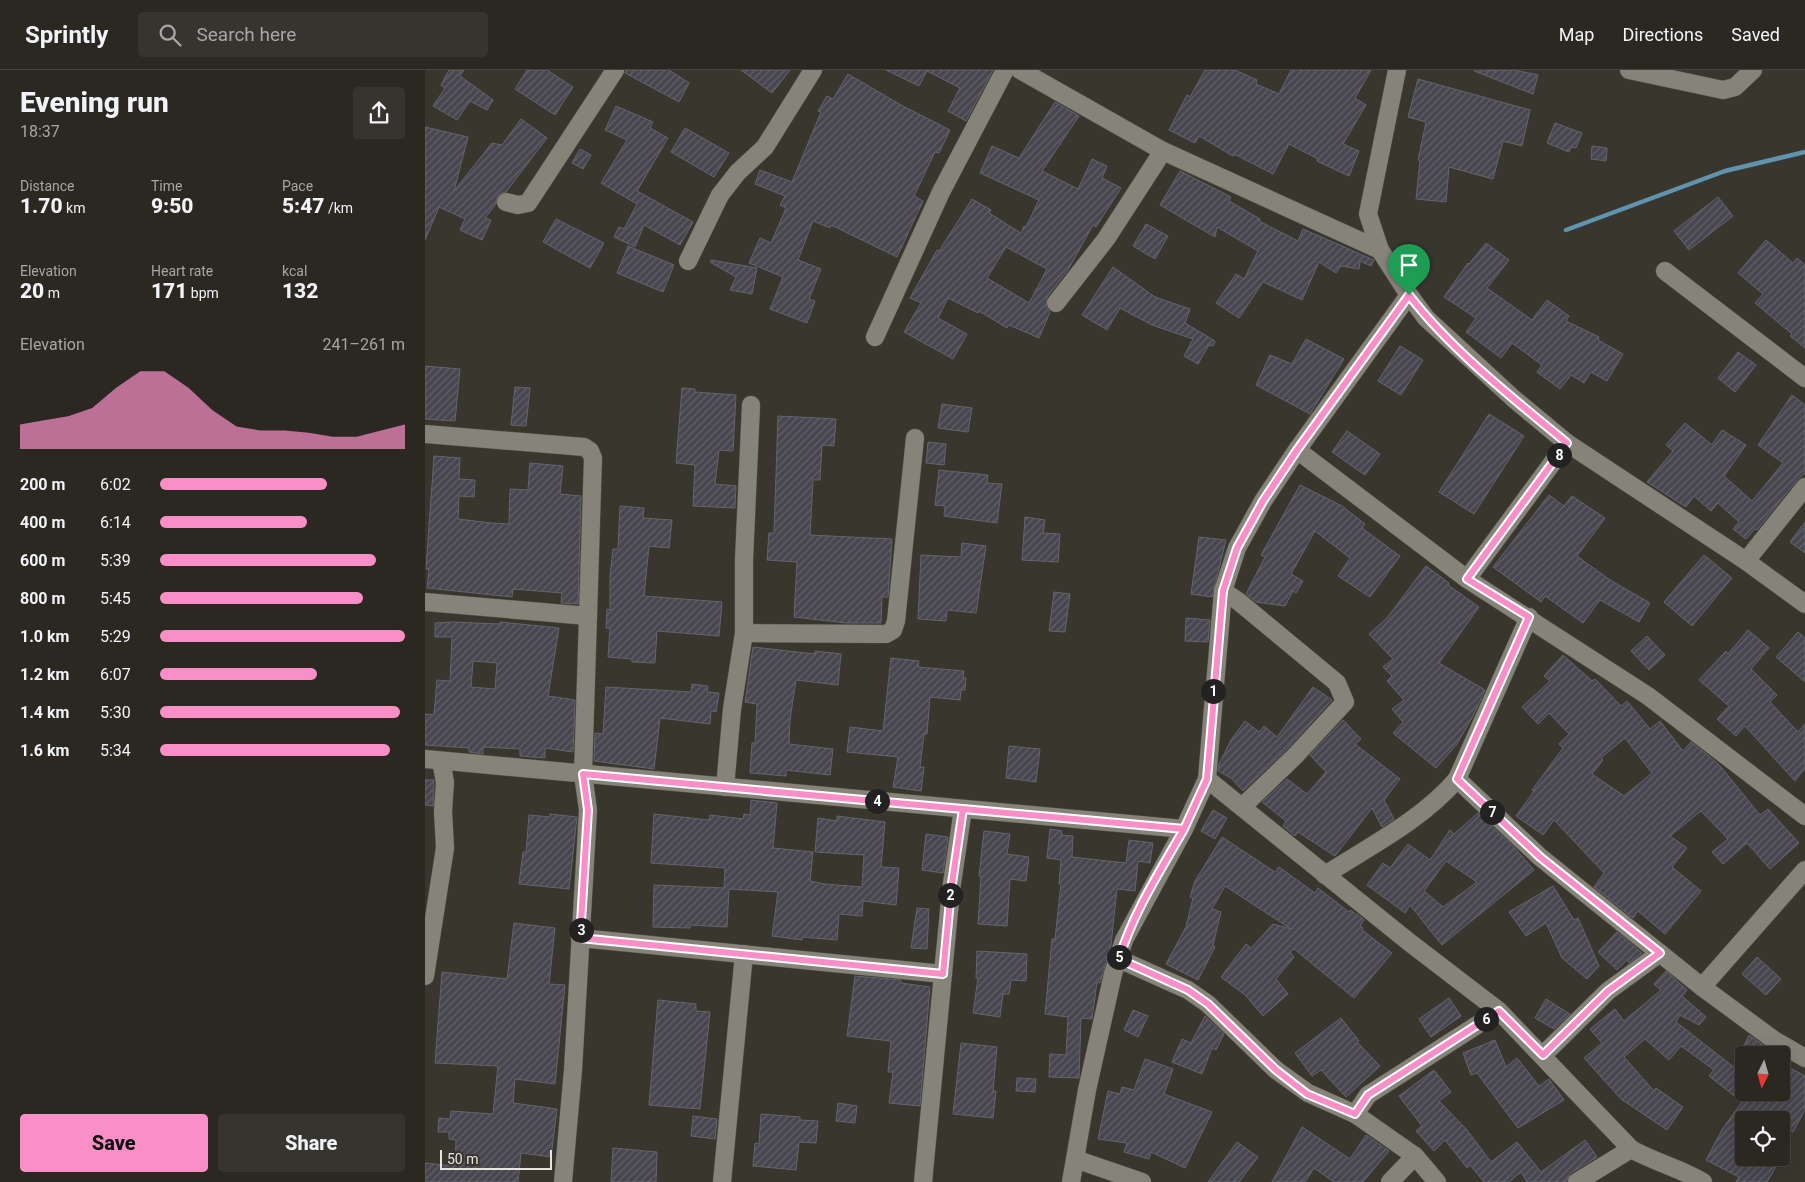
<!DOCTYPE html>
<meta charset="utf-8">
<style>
:root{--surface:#2b2822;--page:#37342f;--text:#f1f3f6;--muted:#a6a6a5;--line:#474440;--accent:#fa8fc7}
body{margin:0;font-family:Roboto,sans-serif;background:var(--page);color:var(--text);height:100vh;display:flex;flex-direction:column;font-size:19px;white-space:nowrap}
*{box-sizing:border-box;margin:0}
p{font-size:16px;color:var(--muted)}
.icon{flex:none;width:28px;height:28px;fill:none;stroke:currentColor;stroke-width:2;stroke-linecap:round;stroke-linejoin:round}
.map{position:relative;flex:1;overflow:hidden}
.panel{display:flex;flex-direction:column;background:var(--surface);width:425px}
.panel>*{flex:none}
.needle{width:32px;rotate:185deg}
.buttons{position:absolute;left:1310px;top:976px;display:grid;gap:10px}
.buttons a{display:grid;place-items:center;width:55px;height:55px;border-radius:5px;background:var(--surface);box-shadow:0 5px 20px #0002,0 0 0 1px var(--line);font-size:25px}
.scale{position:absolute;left:15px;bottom:12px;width:112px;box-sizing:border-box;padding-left:5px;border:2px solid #e6e5df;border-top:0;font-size:14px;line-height:18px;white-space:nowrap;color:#e6e5df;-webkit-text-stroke:4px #39362e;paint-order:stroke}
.pin{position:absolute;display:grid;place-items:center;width:42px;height:42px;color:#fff;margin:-51px -21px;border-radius:50% 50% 50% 0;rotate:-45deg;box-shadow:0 0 5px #0007}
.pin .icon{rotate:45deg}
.km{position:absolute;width:25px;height:25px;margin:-12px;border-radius:50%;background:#222;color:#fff;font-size:14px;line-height:25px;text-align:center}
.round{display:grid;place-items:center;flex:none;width:52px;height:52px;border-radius:5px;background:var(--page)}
.headline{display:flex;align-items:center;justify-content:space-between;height:85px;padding:0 20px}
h1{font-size:28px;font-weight:800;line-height:38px}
.stats{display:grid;grid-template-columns:repeat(3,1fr);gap:8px;height:85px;padding:5px 20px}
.stats div{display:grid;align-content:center}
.stats b{font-size:21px;font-weight:800}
.stats small{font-size:14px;font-weight:400}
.stats p{font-size:14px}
.chart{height:140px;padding:10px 20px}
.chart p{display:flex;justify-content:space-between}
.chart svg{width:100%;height:90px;margin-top:5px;fill:var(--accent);opacity:.7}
.cta{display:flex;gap:10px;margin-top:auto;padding:10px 20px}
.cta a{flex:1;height:58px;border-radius:5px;background:var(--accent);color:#111;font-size:20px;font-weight:800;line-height:58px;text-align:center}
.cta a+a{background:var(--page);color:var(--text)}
ul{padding:0 20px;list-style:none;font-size:16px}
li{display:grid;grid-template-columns:80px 60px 1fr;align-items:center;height:38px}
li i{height:12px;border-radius:6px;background:var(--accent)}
header{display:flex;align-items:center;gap:30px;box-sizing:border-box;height:70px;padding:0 25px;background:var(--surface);border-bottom:1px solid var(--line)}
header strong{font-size:24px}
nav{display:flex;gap:28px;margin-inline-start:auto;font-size:18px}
.search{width:350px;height:45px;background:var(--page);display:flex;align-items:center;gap:12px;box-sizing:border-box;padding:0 18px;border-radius:5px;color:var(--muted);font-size:19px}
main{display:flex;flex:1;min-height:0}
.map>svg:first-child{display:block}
</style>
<header>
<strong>Sprintly</strong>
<div class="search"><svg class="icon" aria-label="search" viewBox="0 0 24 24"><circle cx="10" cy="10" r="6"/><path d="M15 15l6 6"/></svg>Search here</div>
<nav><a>Map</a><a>Directions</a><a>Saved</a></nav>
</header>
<main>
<section class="panel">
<div class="headline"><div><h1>Evening run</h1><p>18:37</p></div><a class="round"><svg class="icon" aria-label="share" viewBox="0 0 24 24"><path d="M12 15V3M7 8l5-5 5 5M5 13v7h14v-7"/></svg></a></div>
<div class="stats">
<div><p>Distance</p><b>1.70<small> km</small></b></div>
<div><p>Time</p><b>9:50</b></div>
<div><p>Pace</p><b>5:47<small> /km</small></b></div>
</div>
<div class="stats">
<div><p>Elevation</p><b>20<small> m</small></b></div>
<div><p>Heart rate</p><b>171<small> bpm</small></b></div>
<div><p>kcal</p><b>132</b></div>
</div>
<div class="chart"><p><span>Elevation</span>241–261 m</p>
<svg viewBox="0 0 160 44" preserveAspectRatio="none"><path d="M0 44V32L10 30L20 28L30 24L40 14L50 6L60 6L70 14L80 25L90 33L100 35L110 35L120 36L130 38L140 38L150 35L160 32V44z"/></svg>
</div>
<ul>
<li><b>200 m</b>6:02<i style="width:68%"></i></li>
<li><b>400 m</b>6:14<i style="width:60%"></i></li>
<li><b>600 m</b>5:39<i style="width:88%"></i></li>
<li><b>800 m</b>5:45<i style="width:83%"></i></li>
<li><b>1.0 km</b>5:29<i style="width:100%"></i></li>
<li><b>1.2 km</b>6:07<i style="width:64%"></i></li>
<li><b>1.4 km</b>5:30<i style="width:98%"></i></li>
<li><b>1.6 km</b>5:34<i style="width:94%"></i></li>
</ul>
<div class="cta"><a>Save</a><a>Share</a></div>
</section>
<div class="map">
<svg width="1380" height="1112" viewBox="0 0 1380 1112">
<defs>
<pattern id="building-hatch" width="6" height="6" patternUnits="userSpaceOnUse" patternTransform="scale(1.25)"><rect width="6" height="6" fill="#47464f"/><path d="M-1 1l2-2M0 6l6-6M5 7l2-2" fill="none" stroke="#626168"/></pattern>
</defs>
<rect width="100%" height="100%" fill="#39362e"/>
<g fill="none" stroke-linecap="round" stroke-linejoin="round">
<path stroke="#6093ad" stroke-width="4.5" d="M1141 160 1300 101 1380 82"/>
</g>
<g fill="url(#building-hatch)" stroke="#65646d" fill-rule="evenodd">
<path d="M24 0H39L35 6 68 30 62 40 45 31 32 50 8 36 20 18 16 15Z"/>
<path d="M102 0H122L148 17 130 45 90 19Z"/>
<path d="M201 0H244L264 13 254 32 200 3Z"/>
<path d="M316 0H365L347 23Z"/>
<path d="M461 0H568L541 51 523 41 535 18 502 1 494 16Z"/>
<path d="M780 0H810L832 10 831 14 854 24 866 0H946L930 28 941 35 918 74 934 81 924 106 892 91 893 89 864 74 848 104 809 84 808 86 774 66 770 73 744 60 762 25 765 27Z"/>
<path d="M1089 0 1113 5 1108 24 1049 1Z"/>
<path d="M423 4 476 35 525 60 514 83 510 82 489 126 498 131 472 187 406 155 405 158 388 151 373 190 396 199 384 229 390 231 382 253 345 239 358 207 324 193 335 168 346 173 361 138 355 135 360 126 330 114 335 100 367 112 396 42 393 41 402 26 408 29Z"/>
<path d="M993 9 1105 40 1097 76 1078 71 1068 109 1024 97 1021 132 991 129 995 91 993 90 1001 52 983 47Z"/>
<path d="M630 32 654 46 617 101 653 119 667 89 682 96 677 108 696 118 671 157 668 155 643 200 622 227 621 237 625 242 614 268 584 255 582 258 554 241 553 243 523 228 513 248 542 264 528 289 479 262 496 233 485 228 512 180 514 181 547 129 566 140 564 143 596 163 599 156 601 157 614 130 555 103 567 76 594 88ZM581 177 622 199 604 233 562 208Z"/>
<path d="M191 36 228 52 225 58 243 68 212 121 268 152 255 175 219 155 210 177 189 167 194 157 199 159 212 134 176 113 202 70 180 60Z"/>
<path d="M96 49 122 68 81 122 73 125 71 134 60 148 66 150 57 170 35 160 40 149 14 137 0 170V57L43 67 29 121 67 73 77 75Z"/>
<path d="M1130 53 1157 63 1151 78 1146 77 1144 82 1122 73Z"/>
<path d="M260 58 304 83 289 107 246 82Z"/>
<path d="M1167 76 1182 78 1181 91 1166 89Z"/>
<path d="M155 79 166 85 158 99 147 93Z"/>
<path d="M755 101 806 127 804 131 835 149 834 151 873 171 878 159 949 190 946 196 935 191 934 199 916 196 911 203 894 192 877 230 838 212 814 248 791 233 811 204 819 209 833 181 792 157 790 167 735 135Z"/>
<path d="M1293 127 1308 146 1264 180 1249 161Z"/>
<path d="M131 149 179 173 165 198 118 172Z"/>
<path d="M721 154 743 166 730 189 708 176Z"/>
<path d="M1341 170 1368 193 1372 188 1380 195V278L1365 266 1367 264 1330 233 1338 224 1313 203Z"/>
<path d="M1061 173 1084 190 1062 218 1107 250 1122 230 1144 246 1141 251 1174 267 1173 270 1198 284 1182 311 1166 302 1159 313 1146 305 1135 319 1112 302 1117 295 1087 273 1076 288 1041 262 1051 248 1019 227 1043 193 1044 194Z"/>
<path d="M203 176 249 195 238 222 192 203Z"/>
<path d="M286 190 332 198 327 224 305 220 311 207 285 192Z"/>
<path d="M688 197 730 227 765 239 760 253 790 271 788 276 784 275 773 294 759 286 768 269 727 255 695 238 682 260 657 245Z"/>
<path d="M881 269 919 289 885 344 831 315 845 285 867 294Z"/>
<path d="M975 276 998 290 976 325 953 311Z"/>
<path d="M1313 282 1331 295 1310 322 1293 308Z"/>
<path d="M0 296 35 299 30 351 0 349Z"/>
<path d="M90 317 105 318 101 356 86 355Z"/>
<path d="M257 318 270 319V322L311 325 308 381 294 380 290 414 311 416 310 438 268 436 270 395 251 393Z"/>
<path d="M1367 325 1380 335V403L1372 410 1332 460 1330 459 1321 469 1308 459 1314 452 1293 433 1286 441 1269 426 1261 437 1222 412 1248 381 1241 375 1260 353 1287 375 1297 360 1321 375 1299 406 1327 431 1358 393 1333 375Z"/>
<path d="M517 334 547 338 543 362 513 358Z"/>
<path d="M1064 344 1099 366 1049 444 1014 422Z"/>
<path d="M353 346 411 349 409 376 397 375 395 410H388L385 465 467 469 463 527H457L456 553H421L369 547 372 492 342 490 344 463H349Z"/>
<path d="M922 361 955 384 940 405 907 382Z"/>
<path d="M503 372 521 374 519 395 501 393Z"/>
<path d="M9 386 35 388 34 409 50 410 49 427 34 426 33 449 66 453 84 454 85 419 103 420 105 393 138 396 135 424 156 426 153 534 136 533 137 523 88 519 87 527 2 518 4 499H1Z"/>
<path d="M514 400 563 405 562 413 577 414 572 453 519 446 520 436 510 435Z"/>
<path d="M875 415 917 436 940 454 937 458 975 486 945 527 913 506 925 488 890 461 866 504 878 511 871 523 868 521 860 536 831 532 821 524 840 487 836 485Z"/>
<path d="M1124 425 1139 436 1147 426 1180 448 1152 486 1185 510 1225 533 1214 552 1175 530 1158 553 1120 526 1116 532 1068 497Z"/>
<path d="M195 436 219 438 218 448 247 450 244 478 224 476 219 526 297 532 294 566 232 561 230 593 207 592V589L183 587 185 558H181L182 539 185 540V506L188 479H193Z"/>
<path d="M600 447 620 450 618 463 635 464 633 492 597 490Z"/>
<path d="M1380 452V483L1365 472Z"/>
<path d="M774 467 801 470 787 527 766 524Z"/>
<path d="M537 473 561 476 551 543 522 540 521 551 493 549 496 485 536 487Z"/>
<path d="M1279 485 1307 508 1267 556 1239 532Z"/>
<path d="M1001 496 1024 513 1023 515 1054 537 1014 593 1060 620 1048 646 1032 674 1011 698 968 663 978 652 967 639 979 630 962 611 967 606 958 597 968 589 944 564 962 548Z"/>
<path d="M629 522 645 524 640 562 624 561Z"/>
<path d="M761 548 785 550 783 572 760 571Z"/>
<path d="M28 552 75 554V552L134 558 123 626 150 630 148 682 120 678V688L95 686V679L58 677V684L44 682V678L0 675V644L9 645 12 610 25 611 27 567H10V553ZM48 591 72 593 70 619 46 617Z"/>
<path d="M1323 560 1344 578 1326 599 1352 625 1345 632 1373 662 1380 654V698L1370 711 1320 656 1311 666 1292 649 1304 636 1274 610 1301 581 1303 584Z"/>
<path d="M1373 562 1380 568V612L1351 587Z"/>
<path d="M1222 566 1240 585 1224 600 1206 581Z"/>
<path d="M328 577 390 584V581L416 584 413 615 371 610 365 650 364 674 408 679 405 705 361 700V706L325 703 327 673H330L332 634 320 632Z"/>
<path d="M1138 585 1167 611 1170 609 1196 636 1202 631 1225 659 1235 651 1258 681 1266 672 1284 686 1296 697 1335 745 1343 739 1374 773 1345 799 1322 773 1298 794 1287 782 1303 769 1276 741 1245 766 1262 778 1247 797 1276 821 1240 864 1213 841 1208 848 1169 817 1179 803 1129 750 1118 765 1091 746 1109 721 1107 720 1138 678 1134 674 1144 664 1124 643 1113 654 1097 637 1125 611 1119 606ZM1200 668 1227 703 1199 726 1167 704 1178 690 1176 688Z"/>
<path d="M466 588 494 591 493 597 539 601 538 608H541L540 620H536L535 630 505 627 502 664H499L495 697H499L496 721 468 717 473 687 422 682 425 657 458 661Z"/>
<path d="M267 614 283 616 282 622 294 623 291 642 286 641 285 654 235 648 229 699 169 691 170 663 178 664 181 617 266 622Z"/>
<path d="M888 617 907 630 862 679 818 721 806 708 793 701 794 694 806 670 820 651 834 662 839 656 852 667Z"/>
<path d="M918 650 936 669 930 674 975 709 959 730 969 749 957 757 947 738 910 786 873 762 870 766 858 756 861 751 837 732 862 709 882 724 901 702 885 685Z"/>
<path d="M584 676 615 679 611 712 581 708Z"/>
<path d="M0 710H9L8 736 0 735Z"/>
<path d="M326 730 352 733 348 778 388 782 385 811 400 814 437 817 439 785 390 782 393 748 412 751V746L460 752 456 797 474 798 471 835 438 831 437 846 414 844 412 870 377 867V870L347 866 353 822 304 819 302 857 266 855 265 858 228 857 229 815 299 818 300 798 226 793 229 744 284 750 285 745 318 749 319 744 325 745Z"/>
<path d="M788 740 802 748 790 769 776 761Z"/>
<path d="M1053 743 1088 776 1109 800 1017 875 985 835 980 843 942 815 958 793 965 798 983 774 1005 790 1025 760 1029 764ZM1021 791 1052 812 1018 837 999 821Z"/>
<path d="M125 744 152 747 144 819 94 814 98 782H101L104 745 125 747Z"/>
<path d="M625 759 637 761 636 765 648 766 647 787 701 793 704 770 728 773 725 793 713 791 710 821 692 819 686 875 675 913 672 912 667 949 656 948 654 1008 624 1007 625 984 641 985 643 947 620 944 627 869H630L636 814H634L636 790 622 788Z"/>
<path d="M559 761 585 764 582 784 604 787 601 811 585 809 582 856 553 854 556 806H554Z"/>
<path d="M501 764 523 767 518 803 497 800Z"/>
<path d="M797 767 850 802 854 797 890 823 893 818 924 842 925 840 937 848 939 850 935 856 938 858 937 860 967 883 929 928 869 879 865 882 869 887 851 909 863 924 838 946 820 925 796 907 821 874 826 878 848 854 866 859 800 816 787 839 796 842 788 875 790 877 773 910 741 894 761 857 768 828 765 827 770 811Z"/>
<path d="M1128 816 1149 850 1153 848 1174 896 1162 909 1137 888 1121 853 1101 866 1084 842Z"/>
<path d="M492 838 504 839 502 879 486 878Z"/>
<path d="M89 853 130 858 124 914 140 915 130 1014 90 1009 88 1033 132 1039 126 1087 96 1083 93 1112H0V1093L30 1096 31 1070 24 1069V1062H13L14 1048 25 1049 26 1041 68 1044 73 996 10 993 17 902 82 909Z"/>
<path d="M1192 862 1217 883 1204 893 1202 890 1192 900 1173 882Z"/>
<path d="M552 881 602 884 601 911 586 910 584 924H578L575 947 548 943 553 908H551Z"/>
<path d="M1332 887 1356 909 1341 925 1317 904Z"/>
<path d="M1241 901 1262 920 1257 926 1281 947 1274 955 1255 945 1251 952 1319 1005V1022H1356V993L1380 1006V1040L1368 1062 1356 1056V1050H1319V1088H1356L1342 1112H1311L1314 1107 1281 1090 1298 1058 1317 1032 1284 1006 1289 1000 1256 976 1244 990 1220 969 1199 987 1229 1021 1231 1018 1258 1037 1242 1060 1196 1029 1159 988 1177 973 1165 959 1190 939 1199 951 1236 920 1229 914Z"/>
<path d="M430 906 476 910V913L505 917 495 1036 464 1033 468 1002H463L466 971 422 966Z"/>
<path d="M1024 928 1036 946 1006 967 994 949Z"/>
<path d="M1121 929 1145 944 1129 959 1110 948Z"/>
<path d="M233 930 271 934V941L285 942 275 1039 224 1035Z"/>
<path d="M708 940 723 946 713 967 699 960Z"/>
<path d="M780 946 799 964 791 980 787 978 777 1004 747 992 757 969 766 973Z"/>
<path d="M916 948 934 971 932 972 955 996 921 1027 896 1000 887 1006 870 983Z"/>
<path d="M1324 965 1338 975 1333 985 1318 978Z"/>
<path d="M1070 970 1081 997 1092 988 1114 1016 1124 1009 1139 1030 1093 1058 1052 1003 1046 1005 1038 983Z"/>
<path d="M536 973 572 977 568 1021H571L568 1048 528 1044Z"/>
<path d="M720 989 748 999 739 1024 787 1042 760 1098 726 1082 724 1089 699 1082 702 1073 673 1069 683 1021 695 1024 697 1017 709 1020Z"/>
<path d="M1009 1000 1026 1022 1014 1031 1042 1060 1066 1092 1092 1072 1116 1102 1160 1070 1172 1087 1146 1103 1141 1112H1102L1096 1102 1084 1112H1059L1045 1095 1042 1098 1020 1070 1009 1081 991 1061 997 1056 974 1026Z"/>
<path d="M592 1008 611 1009 610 1022 591 1021Z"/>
<path d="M413 1033 432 1036 430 1053 411 1051Z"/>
<path d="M336 1044 375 1047V1050L393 1051 391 1073 374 1072 371 1100 328 1096 330 1073 334 1074Z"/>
<path d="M268 1046 292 1049 290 1069 266 1066Z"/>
<path d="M877 1057 925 1089 941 1065 964 1081 938 1112H909L889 1098 880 1112H847Z"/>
<path d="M812 1072 833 1087 814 1112H783Z"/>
<path d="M188 1078 232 1082 231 1112H186Z"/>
</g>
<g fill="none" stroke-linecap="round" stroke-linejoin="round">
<defs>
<g id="minor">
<path d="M595 0 738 81 955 180"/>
<path d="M972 0 943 144 955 180 984 225 1001 248 1089 329 1142 373 1321 491 1380 534"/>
<path d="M1204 0 1298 20 1310 17 1328 0"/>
<path d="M81 132 93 135 103 133 190 0"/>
<path d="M263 191 295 125 313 102 340 77 388 0"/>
<path d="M1240 201 1380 308"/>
<path d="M631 233 681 169 738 81"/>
<path d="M450 267 516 122 580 0"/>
<path d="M0 364 159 377 165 381 168 388 158 704 163 740 148 1000 138 1112"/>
<path d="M872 380 1042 509 1223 626 1380 746"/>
<path d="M1321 491 1380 417"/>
<path d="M1042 509 1142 373"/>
<path d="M798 521 813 531 912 613 920 632 870 686 818 736"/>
<path d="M0 532 163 546"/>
<path d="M319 563 461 564 468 560 471 551 490 368"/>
<path d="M0 689 759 759"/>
<path d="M782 709 984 872 1074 941 1206 1079C1229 1092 1255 1098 1278 1112"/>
<path d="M1032 709 1115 787 1277 917 1349 970 1380 988"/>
<path d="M300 717 307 639 319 563V490L326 335"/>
<path d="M900 805C945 776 997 750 1032 709L1104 547"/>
<path d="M155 868 518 904"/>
<path d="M694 889 763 920 783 934 851 1000 883 1023 930 1044 990 1086 965 1112"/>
<path d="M0 906 20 778 18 741 20 712 16 691"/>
<path d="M1277 917 1380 800"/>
<path d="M1118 985 1183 921 1235 883"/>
<path d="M930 1044 943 1025 1074 941"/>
<path d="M990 1086 1012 1112"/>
<path d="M650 1089 717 1112"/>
<path d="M297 1112 319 884"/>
<path d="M498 1112 526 820 538 739"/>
<path d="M646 1112 662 1020 688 904 699 870 759 759 782 709 798 521 812 478 838 431 872 380 984 225"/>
<path d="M1152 1112 1206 1079"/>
</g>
</defs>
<use href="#minor" stroke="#53524a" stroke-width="19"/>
<use href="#minor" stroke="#868379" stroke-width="18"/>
</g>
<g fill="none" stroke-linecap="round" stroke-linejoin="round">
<defs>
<path id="route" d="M984 225 872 380 838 431 812 478 798 521 782 709 759 759 538 739 526 820 518 904 155 868 163 740 158 704C358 723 559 741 759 759 735 801 708 843 694 889L763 920 783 934 851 1000 882 1024 930 1044 943 1025 1074 941 1118 985 1183 921 1235 883 1115 787 1032 709 1104 547 1042 509 1142 373C1090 330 1025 279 984 225"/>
</defs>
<use href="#route" stroke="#fff" stroke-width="10"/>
<use href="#route" stroke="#fa8fc7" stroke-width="6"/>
</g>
</svg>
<div class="buttons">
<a><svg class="needle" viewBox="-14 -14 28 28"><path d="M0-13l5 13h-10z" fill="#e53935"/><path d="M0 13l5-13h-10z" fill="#a6a6a5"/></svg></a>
<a><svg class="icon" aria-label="locate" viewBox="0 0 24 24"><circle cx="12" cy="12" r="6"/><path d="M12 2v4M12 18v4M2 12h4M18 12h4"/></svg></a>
</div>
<div class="scale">50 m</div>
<div class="pin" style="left:984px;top:225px;background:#1e9e55"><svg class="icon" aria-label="arrive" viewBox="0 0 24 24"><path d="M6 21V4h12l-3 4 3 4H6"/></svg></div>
<b class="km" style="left:788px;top:621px">1</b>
<b class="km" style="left:525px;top:825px">2</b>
<b class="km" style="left:156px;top:860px">3</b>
<b class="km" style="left:452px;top:731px">4</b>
<b class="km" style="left:694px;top:887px">5</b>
<b class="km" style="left:1061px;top:949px">6</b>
<b class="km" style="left:1067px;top:742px">7</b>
<b class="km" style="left:1134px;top:385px">8</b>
</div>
</main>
